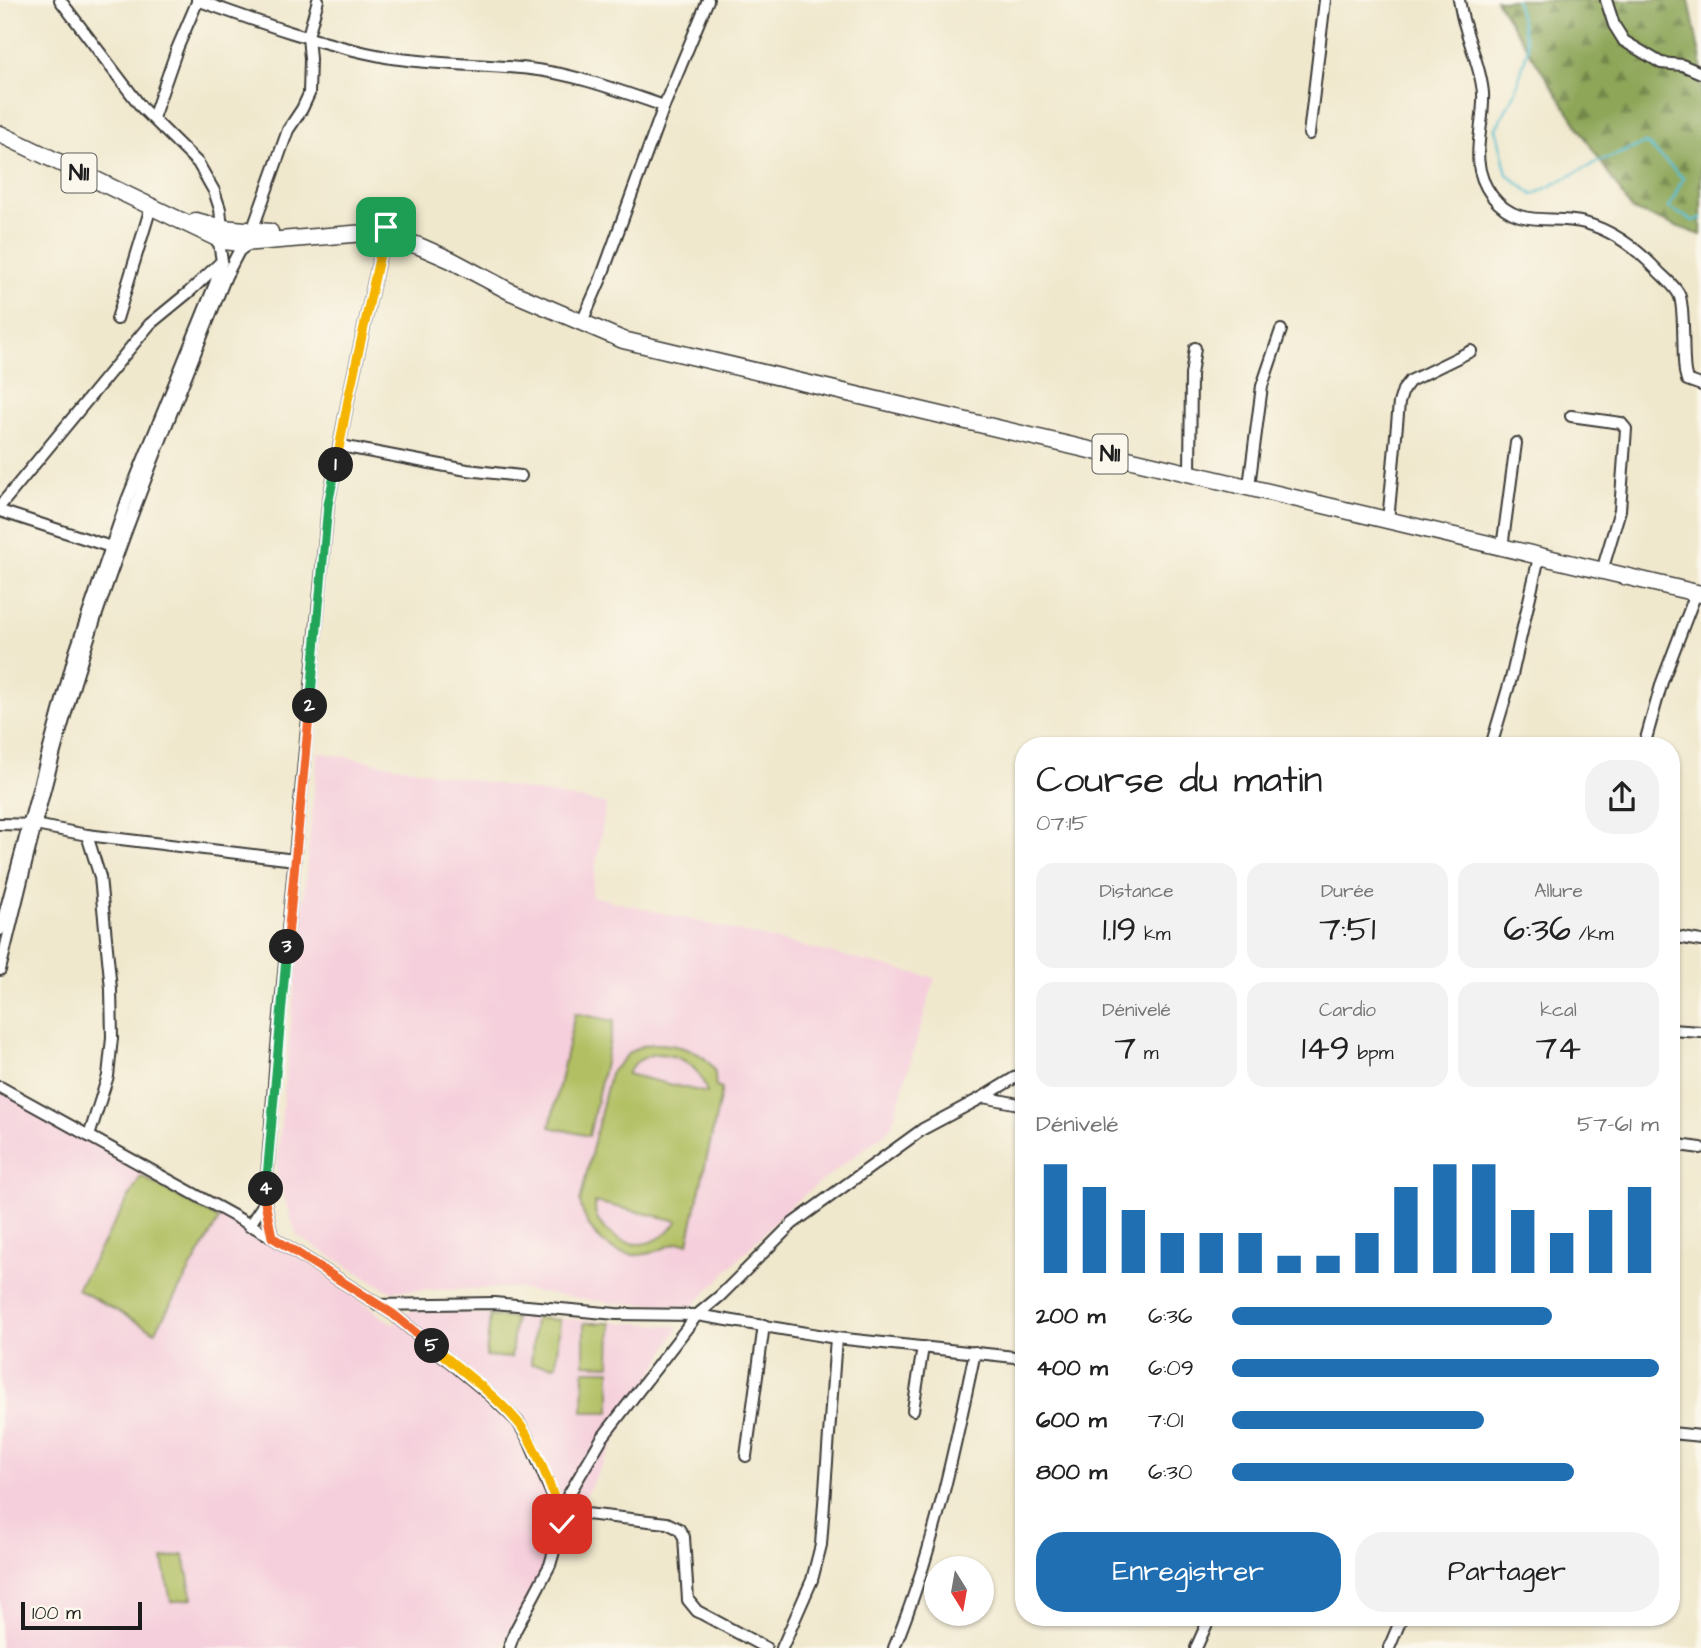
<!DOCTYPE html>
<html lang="fr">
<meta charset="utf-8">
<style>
:root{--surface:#fff;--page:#f2f2f2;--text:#222;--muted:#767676;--accent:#1f6fb2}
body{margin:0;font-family:"Architects Daughter",sans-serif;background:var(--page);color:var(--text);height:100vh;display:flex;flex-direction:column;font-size:26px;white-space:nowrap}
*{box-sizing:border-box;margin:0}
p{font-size:23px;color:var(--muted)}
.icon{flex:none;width:38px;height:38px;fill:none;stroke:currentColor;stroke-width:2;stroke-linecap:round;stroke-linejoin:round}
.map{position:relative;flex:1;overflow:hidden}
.drawer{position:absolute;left:1015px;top:737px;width:665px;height:889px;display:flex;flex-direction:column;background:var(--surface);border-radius:28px;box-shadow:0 2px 5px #0004}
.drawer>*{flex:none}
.needle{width:46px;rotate:169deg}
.buttons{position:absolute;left:924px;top:1556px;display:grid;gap:14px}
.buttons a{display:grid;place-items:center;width:70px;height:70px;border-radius:50%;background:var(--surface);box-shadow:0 2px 5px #0004;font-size:35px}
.scale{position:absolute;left:21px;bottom:18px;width:121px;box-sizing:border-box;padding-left:7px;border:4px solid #1c1c1c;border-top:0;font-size:19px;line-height:24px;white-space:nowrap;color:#1c1c1c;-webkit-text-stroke:5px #fbf7ec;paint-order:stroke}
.pin{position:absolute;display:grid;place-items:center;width:60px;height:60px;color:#fff;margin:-30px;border-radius:14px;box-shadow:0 4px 10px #0006}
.km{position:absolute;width:35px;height:35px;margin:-18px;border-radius:50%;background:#222;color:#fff;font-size:19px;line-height:35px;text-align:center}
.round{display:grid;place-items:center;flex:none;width:74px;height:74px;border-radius:28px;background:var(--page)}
.overview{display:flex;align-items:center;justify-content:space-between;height:119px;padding:0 21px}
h1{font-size:38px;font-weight:600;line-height:52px}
.figures{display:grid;grid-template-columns:repeat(3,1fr);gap:10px;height:119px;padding:7px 21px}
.figures div{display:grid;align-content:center;border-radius:18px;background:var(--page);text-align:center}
.figures b{font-size:35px;font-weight:600}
.figures small{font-size:19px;font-weight:400}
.figures p{font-size:19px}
.chart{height:196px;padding:14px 21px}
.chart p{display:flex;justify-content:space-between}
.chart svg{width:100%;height:126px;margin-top:7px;stroke:var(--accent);stroke-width:6}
.primary-button{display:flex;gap:14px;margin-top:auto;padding:14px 21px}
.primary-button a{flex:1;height:80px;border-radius:28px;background:var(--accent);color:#fff;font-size:28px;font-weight:600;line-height:80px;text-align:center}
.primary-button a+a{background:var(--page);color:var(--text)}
ul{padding:0 21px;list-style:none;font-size:23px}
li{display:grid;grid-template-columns:112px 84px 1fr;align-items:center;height:52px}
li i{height:18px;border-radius:9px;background:var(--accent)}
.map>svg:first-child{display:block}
</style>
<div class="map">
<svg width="1701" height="1648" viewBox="0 0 1701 1648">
<defs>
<pattern id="forest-firs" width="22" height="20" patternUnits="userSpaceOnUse" patternTransform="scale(1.75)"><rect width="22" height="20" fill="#8da659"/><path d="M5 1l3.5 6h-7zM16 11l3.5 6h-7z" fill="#728649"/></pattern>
</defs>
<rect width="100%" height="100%" fill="#fbf7ec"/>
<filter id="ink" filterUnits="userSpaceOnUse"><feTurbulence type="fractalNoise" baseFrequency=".0143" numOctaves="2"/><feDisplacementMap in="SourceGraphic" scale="14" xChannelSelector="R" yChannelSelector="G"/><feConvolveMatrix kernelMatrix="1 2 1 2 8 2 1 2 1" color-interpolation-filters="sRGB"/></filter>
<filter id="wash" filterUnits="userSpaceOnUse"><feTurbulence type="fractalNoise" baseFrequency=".00686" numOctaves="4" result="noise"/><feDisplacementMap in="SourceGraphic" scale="28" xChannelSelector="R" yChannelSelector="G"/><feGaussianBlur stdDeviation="1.57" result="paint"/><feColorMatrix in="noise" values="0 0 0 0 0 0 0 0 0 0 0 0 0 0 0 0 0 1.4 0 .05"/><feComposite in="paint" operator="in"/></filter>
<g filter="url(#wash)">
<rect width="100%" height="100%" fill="#f0e8cd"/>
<g fill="#f5cfdc">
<path d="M318 752 606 804 591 896 935 978 891 1128 791 1205 693 1306 611 1303 512 1288 389 1291 297 1236 276 1173Z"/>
<path d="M0 1090 307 1260 382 1317 394 1324 412 1310 679 1326 501 1648H0Z"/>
</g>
<path fill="url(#forest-firs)" stroke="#54613a" stroke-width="2" d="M1496 0H1689L1701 61V235L1632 210Z"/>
<g fill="#b2c063" stroke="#676e40" stroke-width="2" fill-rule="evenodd">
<path d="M575 1013 614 1021 589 1136 550 1127Z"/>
<path d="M652 1044C672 1043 703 1049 714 1070 716 1074 715 1083 716 1087L722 1089 688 1243C673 1240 661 1252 646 1254 613 1261 586 1232 580 1202L610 1073 629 1053 639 1047ZM654 1054C681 1054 700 1066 707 1093L627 1074C633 1062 642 1058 654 1054ZM595 1203V1202L678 1221C663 1242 637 1252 614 1236 608 1232 601 1226 598 1220 595 1215 595 1208 595 1203Z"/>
<path d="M141 1176 219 1219 155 1332 77 1289Z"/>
<path d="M490 1316 515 1318 511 1358 486 1356Z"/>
<path d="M535 1318 560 1320 556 1366 531 1364Z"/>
<path d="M584 1323H611L610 1365 584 1364Z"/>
<path d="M584 1370H610V1412H583Z"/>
<path d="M184 1555 192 1598 171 1602 163 1559Z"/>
</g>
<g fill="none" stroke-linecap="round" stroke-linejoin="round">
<path stroke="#51bccd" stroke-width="2.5" d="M1516 0 1528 48 1515 93 1496 128 1507 174 1533 195 1595 163 1646 143 1683 178 1669 208 1693 221 1701 218"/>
</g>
</g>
<g filter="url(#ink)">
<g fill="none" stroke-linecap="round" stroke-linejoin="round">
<defs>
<g id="minor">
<path d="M197 0C258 22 322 45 386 57 433 65 482 64 530 69 575 74 620 91 664 106"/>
<path d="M1459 0C1461 9 1462 18 1465 26 1471 49 1481 69 1483 93 1485 130 1466 161 1492 196 1518 230 1551 214 1585 223 1614 231 1636 248 1656 269 1663 277 1677 287 1680 297 1685 315 1682 351 1685 372L1687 380 1701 385"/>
<path d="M1606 0 1614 25 1624 41 1661 63 1682 65 1701 73"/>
<path d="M153 118 177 49 198 0"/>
<path d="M1309 134 1325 0"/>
<path d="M252 231 288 130 302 109 309 94 310 59 308 36 318 0"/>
<path d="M117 319 151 207"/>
<path d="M581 324 600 281 664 106 708 0"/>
<path d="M1571 416 1621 423 1626 429 1620 510 1602 571"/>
<path d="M341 446 467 470 521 476"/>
<path d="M1190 472 1191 375 1195 348"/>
<path d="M1249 486 1262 386 1281 330"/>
<path d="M0 506 150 324 189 292 222 261"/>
<path d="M0 511 111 547"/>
<path d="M1388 521 1399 403 1403 390 1410 381 1471 351"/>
<path d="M1502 548 1516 443"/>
<path d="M1491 746 1512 675 1539 557"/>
<path d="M1644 746 1662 682 1696 593"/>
<path d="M0 824 35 825 87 835 295 860"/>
<path d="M87 835 100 877 111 989 112 1038 108 1076 89 1136"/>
<path d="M0 930 75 652 127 500 215 284 222 261 218 237 222 228 220 209 214 191 198 163 142 108 60 0"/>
<path d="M1671 936 1701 941"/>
<path d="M0 970C26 864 51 757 84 653 125 525 176 401 226 276L239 251 251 242"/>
<path d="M1671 1030 1701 1032"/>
<path d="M0 1087 272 1237 393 1314 489 1394 518 1422 529 1440 559 1511 562 1524 550 1565 515 1631 509 1648"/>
<path d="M983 1097 1024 1105"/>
<path d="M1671 1144 1701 1148"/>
<path d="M249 1226 265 1202"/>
<path d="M272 1237 265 1202 276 1058 328 505 348 400 386 227"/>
<path d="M377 1305 494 1303 616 1314 697 1315 836 1338 1024 1358"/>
<path d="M913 1410 923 1347"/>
<path d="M1671 1433 1701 1436"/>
<path d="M746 1456 764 1325"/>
<path d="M559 1511 602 1438 697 1315 720 1296 792 1224 923 1129 983 1097 1024 1072"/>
<path d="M559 1511 667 1523 679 1529 684 1537 688 1600 697 1611 766 1648"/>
<path d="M782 1648 812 1580 821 1545 836 1338"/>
<path d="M894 1648C933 1553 954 1452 975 1352"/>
<path d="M1196 1648 1210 1617"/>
<path d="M1389 1648 1402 1617"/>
</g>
<g id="highway">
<path d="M0 134 223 241 243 243 365 233 385 236 419 246 451 260 511 292 623 340 1701 594"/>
<path d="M196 221 222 228 270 232"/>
</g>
</defs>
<use href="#minor" stroke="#3c3b37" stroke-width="14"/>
<use href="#highway" stroke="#3c3b37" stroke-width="19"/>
<use href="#minor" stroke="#fff" stroke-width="10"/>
<use href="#highway" stroke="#fff" stroke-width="16"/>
</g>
</g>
<g fill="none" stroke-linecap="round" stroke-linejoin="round" filter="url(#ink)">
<defs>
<path id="split-1" d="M336 465 348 400 386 227"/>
<path id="split-2" d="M310 706 328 505 336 465"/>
<path id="split-3" d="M287 947 310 706"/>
<path id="split-4" d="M266 1189 287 947"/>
<path id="split-5" d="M266 1189 265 1202 272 1237 393 1314 432 1346"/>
<path id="split-6" d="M432 1346C461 1370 493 1393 517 1421 534 1440 556 1498 562 1524"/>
</defs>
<use href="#split-1" stroke="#fff" stroke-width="14"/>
<use href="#split-2" stroke="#fff" stroke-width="14"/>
<use href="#split-3" stroke="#fff" stroke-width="14"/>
<use href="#split-4" stroke="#fff" stroke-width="14"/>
<use href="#split-5" stroke="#fff" stroke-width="14"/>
<use href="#split-6" stroke="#fff" stroke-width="14"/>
<use href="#split-1" stroke="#f5b400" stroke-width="9"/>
<use href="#split-2" stroke="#22a559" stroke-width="9"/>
<use href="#split-3" stroke="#f0652b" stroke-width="9"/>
<use href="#split-4" stroke="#22a559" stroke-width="9"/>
<use href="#split-5" stroke="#f0652b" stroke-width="9"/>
<use href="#split-6" stroke="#f5b400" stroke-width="9"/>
</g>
<g text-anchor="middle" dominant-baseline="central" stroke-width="7" stroke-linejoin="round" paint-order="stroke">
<g fill="#fbf7ec" stroke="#5f5e5a" stroke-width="2">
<rect x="61.5" y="153.5" width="35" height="39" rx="5"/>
<rect x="1092.5" y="434.5" width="35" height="39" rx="5"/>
</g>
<g font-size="23" font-weight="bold" fill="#1c1c1c">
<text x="79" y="173">N11</text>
<text x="1110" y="454">N11</text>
</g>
</g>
</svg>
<div class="buttons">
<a><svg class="needle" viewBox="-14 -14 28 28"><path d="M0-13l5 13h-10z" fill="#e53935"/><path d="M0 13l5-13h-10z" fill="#767676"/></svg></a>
</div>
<div class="scale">100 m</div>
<div class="pin" style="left:386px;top:227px;background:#1e9e55"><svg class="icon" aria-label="arrive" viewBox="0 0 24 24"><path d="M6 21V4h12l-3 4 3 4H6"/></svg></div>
<div class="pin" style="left:562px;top:1524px;background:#d93025"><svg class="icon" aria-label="check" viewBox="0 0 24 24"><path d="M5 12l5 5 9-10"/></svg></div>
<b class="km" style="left:336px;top:465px">1</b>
<b class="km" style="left:310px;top:706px">2</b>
<b class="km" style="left:287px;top:947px">3</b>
<b class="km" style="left:266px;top:1189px">4</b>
<b class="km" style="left:432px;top:1346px">5</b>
<section class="drawer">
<div class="overview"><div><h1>Course du matin</h1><p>07:15</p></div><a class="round"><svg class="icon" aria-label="share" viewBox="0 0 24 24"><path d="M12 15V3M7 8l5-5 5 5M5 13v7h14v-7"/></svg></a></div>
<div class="figures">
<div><p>Distance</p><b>1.19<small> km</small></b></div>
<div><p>Durée</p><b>7:51</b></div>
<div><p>Allure</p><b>6:36<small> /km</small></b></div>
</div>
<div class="figures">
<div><p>Dénivelé</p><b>7<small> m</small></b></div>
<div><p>Cardio</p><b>149<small> bpm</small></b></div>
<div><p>kcal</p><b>74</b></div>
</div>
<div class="chart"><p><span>Dénivelé</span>57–61 m</p>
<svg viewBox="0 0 160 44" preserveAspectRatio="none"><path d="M5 44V6M15 44V14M25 44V22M35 44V30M45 44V30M55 44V30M65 44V38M75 44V38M85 44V30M95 44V14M105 44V6M115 44V6M125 44V22M135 44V30M145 44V22M155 44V14"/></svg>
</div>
<ul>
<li><b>200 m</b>6:36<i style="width:75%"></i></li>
<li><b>400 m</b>6:09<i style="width:100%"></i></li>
<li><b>600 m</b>7:01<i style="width:59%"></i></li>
<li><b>800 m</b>6:30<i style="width:80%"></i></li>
</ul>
<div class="primary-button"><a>Enregistrer</a><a>Partager</a></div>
</section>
</div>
